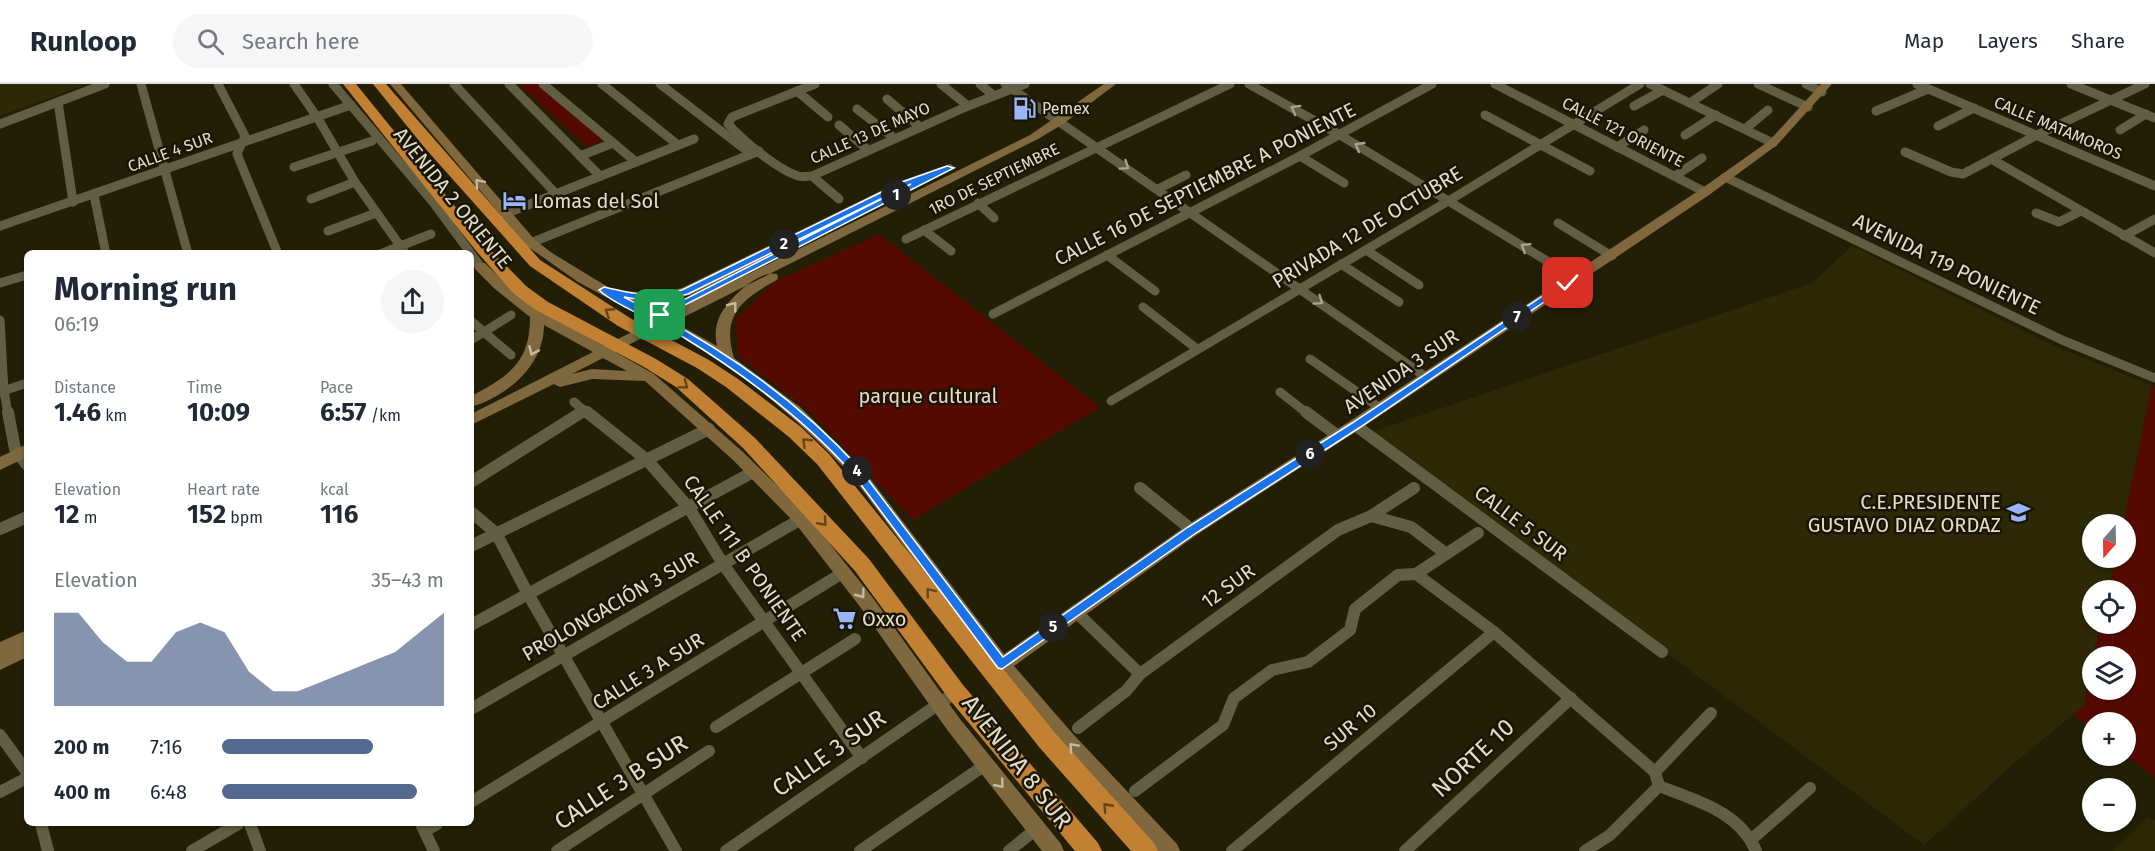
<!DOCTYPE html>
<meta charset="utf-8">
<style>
:root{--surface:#fff;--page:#f6f6f7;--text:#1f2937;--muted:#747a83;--line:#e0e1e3;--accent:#556890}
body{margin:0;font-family:"Fira Sans",sans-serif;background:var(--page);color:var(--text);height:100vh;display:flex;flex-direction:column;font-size:22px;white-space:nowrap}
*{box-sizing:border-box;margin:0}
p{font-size:20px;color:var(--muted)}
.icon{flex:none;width:33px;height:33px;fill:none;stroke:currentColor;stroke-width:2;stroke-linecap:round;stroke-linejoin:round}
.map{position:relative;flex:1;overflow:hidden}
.sheet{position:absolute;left:24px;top:166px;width:450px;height:576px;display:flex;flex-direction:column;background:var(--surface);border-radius:9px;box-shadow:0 2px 4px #0004}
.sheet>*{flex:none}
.needle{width:39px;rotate:200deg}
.controls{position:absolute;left:2082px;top:430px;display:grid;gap:12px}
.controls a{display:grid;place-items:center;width:54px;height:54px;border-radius:50%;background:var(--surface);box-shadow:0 2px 4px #0004;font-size:30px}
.pin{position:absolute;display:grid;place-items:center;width:51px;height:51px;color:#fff;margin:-26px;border-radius:12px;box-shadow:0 3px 9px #0006}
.km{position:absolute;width:30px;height:30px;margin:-15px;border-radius:50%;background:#222;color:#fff;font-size:16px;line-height:30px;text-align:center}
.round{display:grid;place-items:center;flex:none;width:63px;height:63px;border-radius:32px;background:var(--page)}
.head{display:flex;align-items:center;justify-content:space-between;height:102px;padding:0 30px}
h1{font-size:33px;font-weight:700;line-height:45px}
.figures{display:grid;grid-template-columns:repeat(3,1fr);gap:9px;height:102px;padding:6px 30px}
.figures div{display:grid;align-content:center}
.figures b{font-size:26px;font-weight:700}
.figures small{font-size:16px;font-weight:400}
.figures p{font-size:16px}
.chart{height:168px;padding:12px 30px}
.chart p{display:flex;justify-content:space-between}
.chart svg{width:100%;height:108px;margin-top:6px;fill:var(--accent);opacity:.7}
ul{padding:0 30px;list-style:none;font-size:20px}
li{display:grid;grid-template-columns:96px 72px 1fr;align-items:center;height:45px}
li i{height:15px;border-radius:8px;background:var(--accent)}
header{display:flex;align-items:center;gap:36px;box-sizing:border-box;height:84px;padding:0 30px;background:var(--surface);border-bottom:2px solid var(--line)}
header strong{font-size:28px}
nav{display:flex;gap:33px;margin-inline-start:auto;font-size:21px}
.search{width:420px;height:54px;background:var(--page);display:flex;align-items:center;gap:15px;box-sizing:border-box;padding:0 21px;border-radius:33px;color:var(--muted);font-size:22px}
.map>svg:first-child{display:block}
</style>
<header>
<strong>Runloop</strong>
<div class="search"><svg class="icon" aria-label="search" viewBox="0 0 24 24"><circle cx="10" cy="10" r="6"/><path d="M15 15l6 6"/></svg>Search here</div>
<nav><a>Map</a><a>Layers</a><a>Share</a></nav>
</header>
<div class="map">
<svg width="2155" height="767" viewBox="0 0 2155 767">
<rect width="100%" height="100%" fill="#231f06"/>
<g fill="#2d2806">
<path d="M0 0H88L0 32Z"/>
<path d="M1852 162 2050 260 2152 302 2123 441H2092V474H2116L2108 507H2092V540H2101L2092 573 2084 622 2020 674 1924 761 1371 348 1812 199Z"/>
<path d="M2147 734 2155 736V767H2113Z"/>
</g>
<g fill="#550a00">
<path d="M518 0H537L603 56 587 63Z"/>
<path d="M879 150 1100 323 913 436 810 328 738 272 735 235 776 197Z"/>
<path d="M2152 302 2155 303V694L2126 671V639H2092V646L2073 630 2084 622 2092 582V606H2126V573H2094L2101 540H2126V507H2108L2116 474H2126V441H2123Z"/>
</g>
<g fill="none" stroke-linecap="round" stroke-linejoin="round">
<g stroke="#625e43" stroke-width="9">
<path d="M141 0 188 170"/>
<path d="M218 0 245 52 237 70 278 170"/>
<path d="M294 0 317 33 355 98 406 170"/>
<path d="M333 0 433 118 480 182"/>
<path d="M454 0 556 110"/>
<path d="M509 0 600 92"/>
<path d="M543 0 636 78"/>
<path d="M602 0 678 61"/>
<path d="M660 0 751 70"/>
<path d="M815 0 732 33 728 40C743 56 776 85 798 92 802 93 807 92 812 92L968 22 1025 0"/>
<path d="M941 0 968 22"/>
<path d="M980 0 994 12"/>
<path d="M1005 0 1426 293"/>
<path d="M1249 0 1340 51 1575 194"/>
<path d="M1495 0 1705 108"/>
<path d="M1650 0 1773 59"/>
<path d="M1758 0 1808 23"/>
<path d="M1806 0 1822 8"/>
<path d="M1917 0 2155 102"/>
<path d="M2071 0 2155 34"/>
<path d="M797 7 828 33"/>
<path d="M887 15 920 43"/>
<path d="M58 18 73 118"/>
<path d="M1690 19 1718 0"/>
<path d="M1634 22 1663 6"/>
<path d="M857 25 894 54"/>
<path d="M1876 27 1928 5"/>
<path d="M1485 31 1590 87"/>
<path d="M0 40 105 0"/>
<path d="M839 41 868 66"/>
<path d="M1938 42 1974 24"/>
<path d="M1745 45 1768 26"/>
<path d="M2120 46 2146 30"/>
<path d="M1685 51 1716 31"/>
<path d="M1617 63 1644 46"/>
<path d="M1905 68 1951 88 1963 90 2037 51 2145 0"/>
<path d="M580 72 613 59"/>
<path d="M1300 72 1344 99"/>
<path d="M1993 76 2155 169"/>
<path d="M294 83 372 57"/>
<path d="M812 92 839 115"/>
<path d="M1675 92 1702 74"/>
<path d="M1725 93 2062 256 2155 294"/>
<path d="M1158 105 1186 91"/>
<path d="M94 111 106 170"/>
<path d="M311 115 355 98"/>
<path d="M978 119 994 134"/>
<path d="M2036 129 2059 138 2081 127"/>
<path d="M505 130 694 55"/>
<path d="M1558 139 1612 172"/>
<path d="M0 142 351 21"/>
<path d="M924 146 951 167"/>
<path d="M328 147 376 129"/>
<path d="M2124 152 2155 135"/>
<path d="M906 155 1230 0"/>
<path d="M523 162 759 67"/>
<path d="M1366 166 1419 201"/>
<path d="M380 170 431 150"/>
<path d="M1107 171 1155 207"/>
<path d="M1341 180 1399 218"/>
<path d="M0 199 27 191"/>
<path d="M1143 223 1197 265"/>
<path d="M993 230 1300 72 1432 0"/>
<path d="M0 236 4 307 8 330"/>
<path d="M471 237 511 271"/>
<path d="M471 256 511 231"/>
<path d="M1310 275 1380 324"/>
<path d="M0 308 27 299"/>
<path d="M1280 308 1308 330"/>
<path d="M1111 317 1450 116 1640 0"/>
<path d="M574 318 588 330"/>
<path d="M579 330 585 326"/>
</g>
<g stroke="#625e43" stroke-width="12">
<path d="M8 328 15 365 27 381"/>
<path d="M587 328 647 376 689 424 723 480 862 674"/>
<path d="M1306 328 1338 352"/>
<path d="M1355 341 1662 568"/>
<path d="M471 398 582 328"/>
<path d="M1140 404 1192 446"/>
<path d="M471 428 496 449 528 510 676 767"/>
<path d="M1371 432 1411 443 1445 469"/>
<path d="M0 445 27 433"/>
<path d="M471 462 709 345"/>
<path d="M1416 490 1494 548 1655 688"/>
<path d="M1075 527 1140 590"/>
<path d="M471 541 753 388"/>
<path d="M471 625 801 435"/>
<path d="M716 643 855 555"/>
<path d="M1078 644 1126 607 1140 590 1338 446 1371 432 1414 404"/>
<path d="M0 651 27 688"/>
<path d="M1659 702C1696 717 1739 727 1756 767"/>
<path d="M1135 707 1223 641 1234 614 1272 586 1308 578 1350 546 1355 525 1398 491 1416 490 1478 449"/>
<path d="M0 708 27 694"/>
<path d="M471 718 844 488"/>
<path d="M41 740 48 767"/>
<path d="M250 740 260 767"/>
<path d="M421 740 434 767"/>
<path d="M425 747 437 740"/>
<path d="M1752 755 1810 704"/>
<path d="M192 767 238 740"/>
<path d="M557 767 709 667"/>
<path d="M726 767 956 608"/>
<path d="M860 767 985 681"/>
<path d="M1009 767 1036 745"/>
<path d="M1232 767 1494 548"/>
<path d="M1405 767 1571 614"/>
<path d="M1585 767 1610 751 1659 702 1655 688 1711 629"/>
</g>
<g fill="#7f683e" fill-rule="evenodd">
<path d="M390 0H401L535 156 552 169 616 208 654 210 682 204 901 97 950 80 956 84 909 103 690 211 654 218 632 216 663 232 1030 51 1104 0H1116L1063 40 1038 55 674 238 717 262C715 253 715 243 719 234 725 218 758 185 777 190L778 193 777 196C742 215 721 231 734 274L800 323 862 384 1004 570 1186 442 1350 337 1701 105 1769 57 1821 0H1832L1777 61 1709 111 1360 345 1198 450 1014 582 1073 650 1177 760 1180 767H1157L1061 662 1001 591 995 593 989 591 986 586 991 579 852 392C797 333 735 281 663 243L615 268 654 290 743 368 807 431 873 514 960 635 1061 760 1064 767H1042L948 647 861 524 795 439 733 376 645 297 592 295 560 303 554 300 471 341V330L593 268 544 241C544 281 508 312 471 323V312C509 292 530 279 530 233L495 205 475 185 474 182 475 179H485L505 199 542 228 604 262 652 238 578 198 527 162ZM603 274 627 287 592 285 572 290Z"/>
<path d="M27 360V373L0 386V373Z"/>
<path d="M27 546V573L0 586V558Z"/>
</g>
<g fill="#c28033" fill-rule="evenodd">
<path d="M343 0H356L487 162 526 202 548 218 656 275 688 295 755 354 869 475 963 601 1098 759 1102 767H1075L949 615 855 487 743 364 676 303 644 283 536 226 514 210 477 168Z"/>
<path d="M373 0H386L540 176 630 234 709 276 738 295 801 343 829 370 1055 649 1154 759 1158 767H1131L1039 663 817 380 789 353 726 303 697 284 618 242 530 182 424 63Z"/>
</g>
</g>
<defs><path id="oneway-chevron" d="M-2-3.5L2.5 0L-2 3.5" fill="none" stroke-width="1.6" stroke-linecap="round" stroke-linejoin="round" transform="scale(1.5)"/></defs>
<g stroke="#a7a48f">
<use href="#oneway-chevron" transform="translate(1295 25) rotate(-151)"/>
<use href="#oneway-chevron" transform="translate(1359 62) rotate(-149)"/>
<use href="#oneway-chevron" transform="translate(1125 82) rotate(34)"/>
<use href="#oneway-chevron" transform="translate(1525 163) rotate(-148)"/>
<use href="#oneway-chevron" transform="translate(1319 217) rotate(35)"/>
</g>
<g stroke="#c3baa3">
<use href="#oneway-chevron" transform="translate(479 99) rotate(-130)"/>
<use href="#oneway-chevron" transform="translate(733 222) rotate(-52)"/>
<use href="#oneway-chevron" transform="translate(533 267) rotate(114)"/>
<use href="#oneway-chevron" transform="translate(861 510) rotate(53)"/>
<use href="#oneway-chevron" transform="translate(1073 663) rotate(-133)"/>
<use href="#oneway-chevron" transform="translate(1000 700) rotate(51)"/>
</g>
<g stroke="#654517">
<use href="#oneway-chevron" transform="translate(609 228) rotate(-147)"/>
<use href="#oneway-chevron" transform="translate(684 301) rotate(37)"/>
<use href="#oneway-chevron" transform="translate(806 358) rotate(-136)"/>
<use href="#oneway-chevron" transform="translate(823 438) rotate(48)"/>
<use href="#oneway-chevron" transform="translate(930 508) rotate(-128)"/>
<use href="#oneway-chevron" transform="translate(1107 723) rotate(-132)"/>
</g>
<path fill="#1a73e8" stroke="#fff" stroke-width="1.5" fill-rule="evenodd" d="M947 82 954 84 661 233C734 272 804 323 860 385L1003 573 1188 443 1352 339 1565 197 1572 199 1359 344 1196 449 1002 585 998 584 853 390C805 336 745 291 683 253 661 239 616 222 599 206L604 203C634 210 652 214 682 206L902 98ZM911 100 656 230 624 213C647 218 665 216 688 210Z"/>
<defs>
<symbol id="fuel-bare" viewBox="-9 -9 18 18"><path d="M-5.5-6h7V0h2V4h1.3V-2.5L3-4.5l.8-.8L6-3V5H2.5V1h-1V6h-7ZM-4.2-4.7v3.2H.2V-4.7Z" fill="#98b5fd" stroke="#191500" stroke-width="2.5" paint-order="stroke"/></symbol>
<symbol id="hotel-bare" viewBox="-9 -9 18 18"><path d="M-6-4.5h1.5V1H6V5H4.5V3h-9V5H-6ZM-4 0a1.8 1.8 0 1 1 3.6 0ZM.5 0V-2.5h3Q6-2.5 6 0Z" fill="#98b5fd" stroke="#191500" stroke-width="2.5" paint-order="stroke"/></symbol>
<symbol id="school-bare" viewBox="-9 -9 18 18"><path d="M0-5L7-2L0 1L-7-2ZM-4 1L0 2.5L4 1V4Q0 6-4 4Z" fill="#98b5fd" stroke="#191500" stroke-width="2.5" paint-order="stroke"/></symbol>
<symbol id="supermarket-bare" viewBox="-9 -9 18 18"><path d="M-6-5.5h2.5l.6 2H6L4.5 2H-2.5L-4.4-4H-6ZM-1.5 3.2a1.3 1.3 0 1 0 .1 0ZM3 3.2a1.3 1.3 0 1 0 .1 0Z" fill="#98b5fd" stroke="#191500" stroke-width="2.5" paint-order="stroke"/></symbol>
</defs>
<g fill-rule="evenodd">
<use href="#fuel-bare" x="1008" y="8" width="33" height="33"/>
<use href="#hotel-bare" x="498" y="100" width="33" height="33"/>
<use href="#school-bare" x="2002" y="412" width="33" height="33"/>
<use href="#supermarket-bare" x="828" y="518" width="33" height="33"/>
</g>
<g text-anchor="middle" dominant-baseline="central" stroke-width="5" stroke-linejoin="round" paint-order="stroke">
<g font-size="16" fill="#e0ddce" stroke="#191500" text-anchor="start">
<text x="1042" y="24">Pemex</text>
</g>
<g font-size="16" fill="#e0ddce" stroke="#191500">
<text transform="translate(2058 44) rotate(23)">CALLE MATAMOROS</text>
<text transform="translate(1623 48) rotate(27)">CALLE 121 ORIENTE</text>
<text transform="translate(870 49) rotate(-24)">CALLE 13 DE MAYO</text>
<text transform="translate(170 68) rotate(-20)">CALLE 4 SUR</text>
<text transform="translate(994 95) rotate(-26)">1RO DE SEPTIEMBRE</text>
</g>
<g font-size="20" fill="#e0ddce" stroke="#191500">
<text transform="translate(1205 100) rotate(-27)">CALLE 16 DE SEPTIEMBRE A PONIENTE</text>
<text transform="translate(453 114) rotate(51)">AVENIDA 2 ORIENTE</text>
<text transform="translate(1367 143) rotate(-31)">PRIVADA 12 DE OCTUBRE</text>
<text transform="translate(1947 180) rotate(26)">AVENIDA 119 PONIENTE</text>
<text transform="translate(1401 287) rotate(-34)">AVENIDA 3 SUR</text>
<text transform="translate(1521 439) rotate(37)">CALLE 5 SUR</text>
<text transform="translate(745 474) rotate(55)">CALLE 111 B PONIENTE</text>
<text transform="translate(1228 502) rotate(-36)">12 SUR</text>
<text transform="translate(610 522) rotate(-30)">PROLONGACIÓN 3 SUR</text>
<text transform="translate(648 587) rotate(-32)">CALLE 3 A SUR</text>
<text transform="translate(1350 643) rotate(-40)">SUR 10</text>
</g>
<g font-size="20" fill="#e0ddce" stroke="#191500" text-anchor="start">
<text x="533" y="117">Lomas del Sol</text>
<text x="2001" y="418" text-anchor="end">C.E.PRESIDENTE<tspan x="2001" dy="23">GUSTAVO DIAZ ORDAZ</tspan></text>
<text x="862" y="535">Oxxo</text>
</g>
<g font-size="20" fill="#efd5cf" stroke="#191500">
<text x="928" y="312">parque cultural</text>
</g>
<g font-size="24" fill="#e0ddce" stroke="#191500">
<text transform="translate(829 669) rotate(-35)">CALLE 3 SUR</text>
<text transform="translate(1473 674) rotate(-43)">NORTE 10</text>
<text transform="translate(1017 678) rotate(52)">AVENIDA 8 SUR</text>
<text transform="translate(621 698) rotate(-33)">CALLE 3 B SUR</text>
</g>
</g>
</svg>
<div class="controls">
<a><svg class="needle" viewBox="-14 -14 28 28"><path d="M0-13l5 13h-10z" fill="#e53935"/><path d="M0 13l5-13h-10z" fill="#747a83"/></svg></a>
<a><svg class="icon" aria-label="locate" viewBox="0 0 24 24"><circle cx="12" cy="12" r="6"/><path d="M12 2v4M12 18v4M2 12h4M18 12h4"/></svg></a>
<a><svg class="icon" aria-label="layers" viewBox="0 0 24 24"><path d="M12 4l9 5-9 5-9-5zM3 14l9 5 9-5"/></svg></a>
<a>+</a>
<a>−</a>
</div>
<div class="pin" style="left:660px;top:231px;background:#1e9e55"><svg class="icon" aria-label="arrive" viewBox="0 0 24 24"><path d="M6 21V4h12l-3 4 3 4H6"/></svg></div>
<div class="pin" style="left:1568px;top:199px;background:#d93025"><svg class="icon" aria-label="check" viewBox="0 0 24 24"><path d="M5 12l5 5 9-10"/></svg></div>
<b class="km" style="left:896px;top:111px">1</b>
<b class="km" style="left:784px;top:160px">2</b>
<b class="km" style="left:857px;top:387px">4</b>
<b class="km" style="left:1053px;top:543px">5</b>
<b class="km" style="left:1310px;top:370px">6</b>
<b class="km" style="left:1517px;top:233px">7</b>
<section class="sheet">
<div class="head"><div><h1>Morning run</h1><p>06:19</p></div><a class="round"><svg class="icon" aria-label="share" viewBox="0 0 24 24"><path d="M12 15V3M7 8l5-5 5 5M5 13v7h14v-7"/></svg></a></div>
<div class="figures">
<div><p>Distance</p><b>1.46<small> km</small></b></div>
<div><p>Time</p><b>10:09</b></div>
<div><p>Pace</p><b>6:57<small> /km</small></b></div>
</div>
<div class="figures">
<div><p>Elevation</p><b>12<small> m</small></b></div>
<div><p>Heart rate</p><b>152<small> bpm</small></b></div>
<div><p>kcal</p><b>116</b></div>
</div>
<div class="chart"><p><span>Elevation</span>35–43 m</p>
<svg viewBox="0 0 160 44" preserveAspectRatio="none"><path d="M0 44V6L10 6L20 18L30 26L40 26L50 14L60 10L70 14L80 30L90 38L100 38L110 34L120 30L130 26L140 22L150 14L160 6V44z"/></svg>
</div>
<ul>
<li><b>200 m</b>7:16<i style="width:68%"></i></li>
<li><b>400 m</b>6:48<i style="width:88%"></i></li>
</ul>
</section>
</div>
